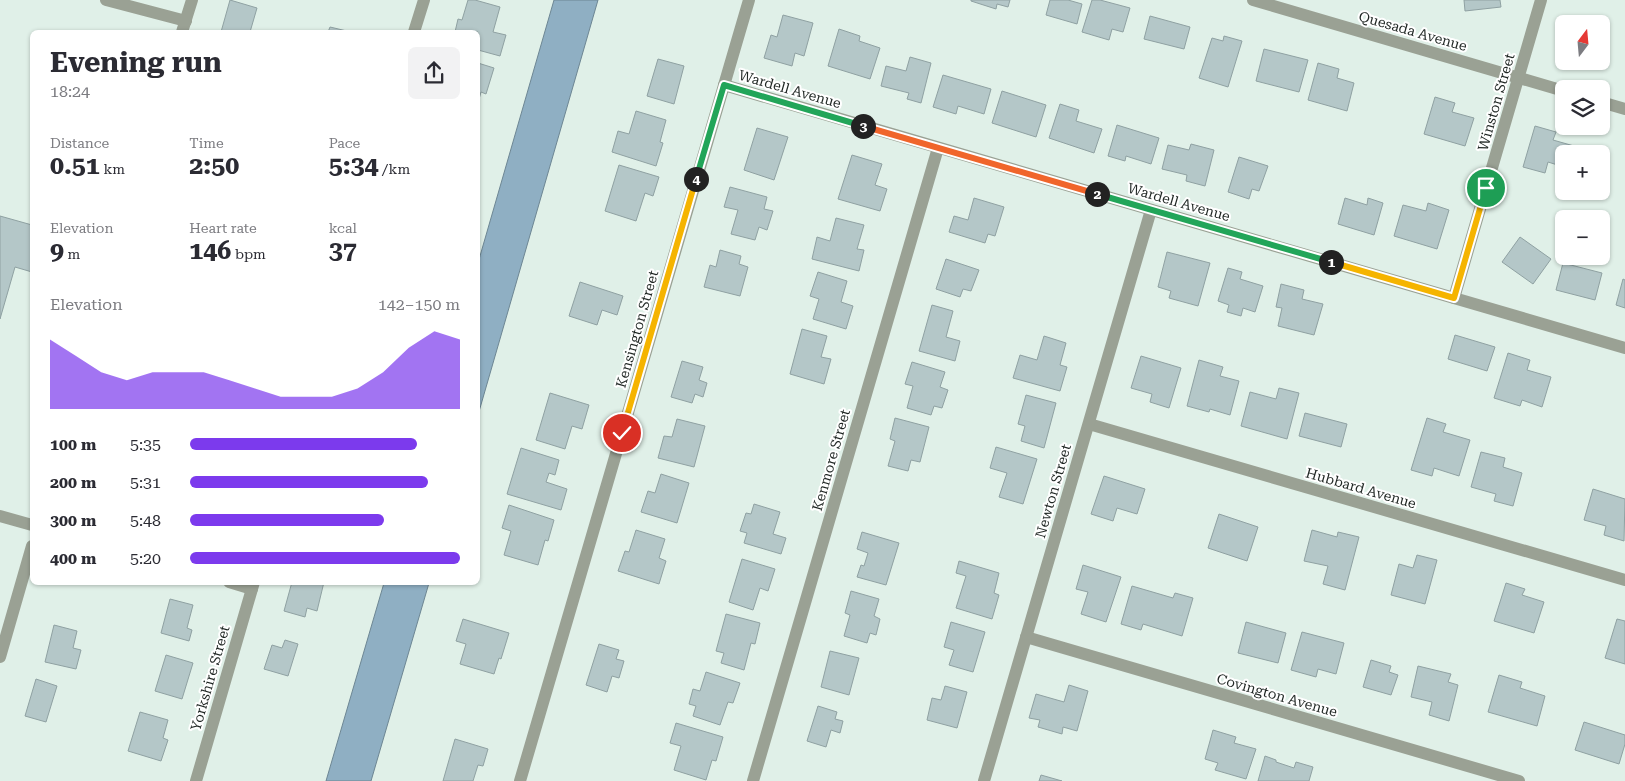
<!DOCTYPE html>
<meta charset="utf-8">
<style>
:root{--surface:#fff;--page:#f2f2f3;--text:#2b2b33;--muted:#7c7c81;--accent:#7c3aed}
body{margin:0;font-family:"Roboto Serif",serif;background:var(--page);color:var(--text);height:100vh;display:flex;flex-direction:column;font-size:19px;white-space:nowrap}
*{box-sizing:border-box;margin:0}
p{font-size:16px;color:var(--muted)}
.icon{flex:none;width:28px;height:28px;fill:none;stroke:currentColor;stroke-width:2;stroke-linecap:round;stroke-linejoin:round}
.map{position:relative;flex:1;overflow:hidden}
.details{position:absolute;left:30px;top:30px;width:450px;height:555px;display:flex;flex-direction:column;background:var(--surface);border-radius:8px;box-shadow:0 1px 4px #0004}
.details>*{flex:none}
.needle{width:32px;rotate:16deg}
.controls{position:absolute;left:1555px;top:15px;display:grid;gap:10px}
.controls a{display:grid;place-items:center;width:55px;height:55px;border-radius:8px;background:var(--surface);box-shadow:0 1px 4px #0004;font-size:25px}
.pin{position:absolute;display:grid;place-items:center;width:42px;height:42px;color:#fff;margin:-21px;border:2px solid #fff;border-radius:50%;box-shadow:0 1px 5px #0007}
.km{position:absolute;width:25px;height:25px;margin:-12px;border-radius:50%;background:#222;color:#fff;font-size:14px;line-height:25px;text-align:center}
.round{display:grid;place-items:center;flex:none;width:52px;height:52px;border-radius:8px;background:var(--page)}
.headline{display:flex;align-items:center;justify-content:space-between;height:85px;padding:0 20px}
h1{font-size:28px;font-weight:700;line-height:38px}
.stats{display:grid;grid-template-columns:repeat(3,1fr);gap:8px;height:85px;padding:5px 20px}
.stats div{display:grid;align-content:center}
.stats b{font-size:25px;font-weight:700}
.stats small{font-size:14px;font-weight:400}
.stats p{font-size:14px}
.chart{height:140px;padding:10px 20px}
.chart p{display:flex;justify-content:space-between}
.chart svg{width:100%;height:90px;margin-top:5px;fill:var(--accent);opacity:.7}
ul{padding:0 20px;list-style:none;font-size:16px}
li{display:grid;grid-template-columns:80px 60px 1fr;align-items:center;height:38px}
li i{height:12px;border-radius:6px;background:var(--accent)}
.map>svg:first-child{display:block}
</style>
<div class="map">
<svg width="1625" height="781" viewBox="0 0 1625 781">
<rect width="100%" height="100%" fill="#e0f0e8"/>
<g fill="#8fafc3" stroke="#6d8693">
<path d="M554 0H598L478 415V263Z"/>
<path d="M384 583H429L371 781H326Z"/>
</g>
<g fill="#b4c7c8" stroke="#8fa1a2">
<path d="M230 0 257 8 250 32H221Z"/>
<path d="M468 0H475L500 7 493 32 506 35 500 56 478 50V32H455L458 19 462 20Z"/>
<path d="M971 0H1010L1008 7 997 4 996 9 971 1Z"/>
<path d="M1050 0H1068L1082 4 1077 24 1046 15Z"/>
<path d="M1092 0H1100L1130 8 1123 32 1112 29 1109 40 1082 32Z"/>
<path d="M1464 0H1500L1501 7 1465 11Z"/>
<path d="M783 15 813 23 804 56 795 53 792 66 764 58 771 35 777 37Z"/>
<path d="M1150 16 1190 27 1184 49 1144 39Z"/>
<path d="M330 27 351 32H328Z"/>
<path d="M839 29 860 36 859 41 880 48 870 79 828 66Z"/>
<path d="M1224 36 1242 41 1228 87 1199 78 1212 38 1223 41Z"/>
<path d="M1264 49 1308 60 1299 92 1256 81Z"/>
<path d="M910 57 931 63 921 103 907 99 909 93 881 86 886 66 906 71Z"/>
<path d="M658 59 684 66 674 104 647 96Z"/>
<path d="M478 63 494 68 486 94 481 92 478 103Z"/>
<path d="M1318 63 1339 69 1337 78 1354 83 1347 111 1308 100Z"/>
<path d="M943 75 991 89 984 114 958 106 956 114 933 107Z"/>
<path d="M1002 91 1046 105 1036 137 992 123Z"/>
<path d="M1435 97 1455 103 1452 112 1474 118 1465 146 1424 134Z"/>
<path d="M1060 104 1079 110 1076 121 1102 129 1094 153 1049 138Z"/>
<path d="M636 111 666 120 660 142 663 143 656 166 612 152 618 131 629 134Z"/>
<path d="M1117 125 1159 138 1151 164 1126 156 1125 161 1108 156Z"/>
<path d="M1535 126 1556 132 1553 140 1574 146 1571 154H1564V167L1548 162 1545 173 1523 167Z"/>
<path d="M757 128 788 137 774 180 744 170Z"/>
<path d="M1191 144 1214 150 1205 186 1186 181 1187 175 1162 169 1168 145 1189 150Z"/>
<path d="M852 155 882 164 875 185 887 189 880 211 838 199Z"/>
<path d="M1239 157 1268 166 1259 191 1252 189 1249 199 1228 192Z"/>
<path d="M619 165 659 177 653 196 645 193 636 221 605 211Z"/>
<path d="M730 187 767 197 764 209 773 211 767 230 759 227 755 240 731 234 738 210 724 207Z"/>
<path d="M974 198 1004 207 995 236 988 234 985 243 949 232 954 216 968 220Z"/>
<path d="M1345 198 1367 205 1368 198 1383 203 1374 235 1338 224Z"/>
<path d="M1428 203 1449 210 1437 249 1394 236 1403 205 1426 211Z"/>
<path d="M0 216 32 225V272L15 267 0 319Z"/>
<path d="M836 218 864 225 857 249 864 250 859 271 812 259 817 237 830 241Z"/>
<path d="M1520 237 1551 259 1533 284 1502 262Z"/>
<path d="M720 250 741 256 739 264 748 267 740 296 704 287 710 265 716 267Z"/>
<path d="M1167 252 1210 263 1198 306 1169 298 1171 291 1158 287Z"/>
<path d="M946 259 979 270 971 291 963 289 960 297 936 289Z"/>
<path d="M1563 263 1602 273 1595 300 1556 290Z"/>
<path d="M1228 268 1242 272 1240 279 1263 286 1255 312 1243 308 1241 316 1227 312 1229 305 1218 301Z"/>
<path d="M818 272 847 281 841 302 853 306 846 329 813 319 819 299 810 296Z"/>
<path d="M1623 279 1625 280V308L1616 305Z"/>
<path d="M580 282 623 296 617 315 602 310 597 325 569 316Z"/>
<path d="M1281 284 1304 290 1302 299 1323 304 1314 335 1278 326 1282 308 1276 307Z"/>
<path d="M932 305 953 311 946 337 960 341 955 361 919 351Z"/>
<path d="M802 329 827 336 821 357 831 359 824 384 790 374Z"/>
<path d="M1455 335 1495 347 1487 371 1448 359Z"/>
<path d="M1044 336 1066 343 1060 365 1067 367 1060 391 1013 378 1020 355 1037 360Z"/>
<path d="M1508 353 1530 360 1527 370 1551 377 1542 407 1522 400 1520 406 1494 398Z"/>
<path d="M1141 356 1181 368 1169 408 1150 402 1152 394 1131 388Z"/>
<path d="M1199 360 1223 367 1220 376 1239 381 1230 415 1210 409 1209 412 1187 406Z"/>
<path d="M682 361 703 367 699 380 707 383 703 397 695 394 692 403 671 397Z"/>
<path d="M912 362 945 372 940 387 948 390 942 408 934 406 931 415 907 408 913 386 905 384Z"/>
<path d="M1279 388 1299 393 1287 439 1241 426 1250 392 1276 399Z"/>
<path d="M550 393 589 405 582 429 572 426 565 449 536 440Z"/>
<path d="M1026 395 1056 403 1044 448 1021 441 1025 426 1018 424Z"/>
<path d="M1305 413 1347 424 1341 447 1299 436Z"/>
<path d="M895 418 929 427 920 462 911 460 908 471 888 466 895 441 890 439Z"/>
<path d="M1427 418 1446 424 1443 432 1470 440 1459 476 1434 468 1432 476 1411 470Z"/>
<path d="M677 419 705 426 694 467 658 458 664 436 672 437Z"/>
<path d="M996 447 1037 459 1023 504 999 497 1007 473 990 468Z"/>
<path d="M521 448 559 460 555 475 549 473 546 482 567 489 561 510 507 494Z"/>
<path d="M1481 452 1505 458 1503 467 1522 473 1513 506 1494 501 1496 494 1471 487Z"/>
<path d="M661 474 689 483 677 523 641 512 648 491 655 493Z"/>
<path d="M1104 476 1145 489 1137 514 1117 508 1113 521 1091 514Z"/>
<path d="M1593 489 1625 499 1624 541 1604 535 1606 526 1584 520Z"/>
<path d="M754 504 780 512 773 534 786 538 781 554 744 543 747 533 740 531 746 513 751 514Z"/>
<path d="M509 505 554 520 548 541 545 540 538 565 504 555 511 531 502 528Z"/>
<path d="M1219 514 1258 527 1247 561 1208 548Z"/>
<path d="M636 530 665 539 659 558 666 561 659 584 618 571 625 551 629 552Z"/>
<path d="M1312 530 1337 537 1338 532 1359 537 1345 590 1323 584 1328 566 1304 561Z"/>
<path d="M862 532 899 543 886 585 857 577 861 565 864 566 868 553 857 549Z"/>
<path d="M1417 555 1437 560 1425 604 1391 595 1399 564 1413 568Z"/>
<path d="M742 559 775 569 768 591 760 588 753 610 729 602Z"/>
<path d="M959 561 999 573 994 593 999 595 992 619 956 608 966 576 956 573Z"/>
<path d="M1083 565 1121 577 1106 622 1081 614 1088 592 1076 589Z"/>
<path d="M292 582H324L317 611 307 608 305 617 284 611Z"/>
<path d="M1506 583 1525 589 1522 595 1544 602 1534 633 1494 621Z"/>
<path d="M1132 586 1173 598 1175 593 1193 598 1182 636 1143 624 1141 630 1121 624Z"/>
<path d="M851 591 879 599 874 616 880 619 876 635 870 633 867 643 844 636 850 615 845 613Z"/>
<path d="M170 599 193 605 187 628 192 630 189 641 161 633Z"/>
<path d="M726 614 760 623 755 644 751 643 744 670 721 663 724 653 716 651Z"/>
<path d="M463 619 509 633 501 659 499 658 494 674 460 664 466 644 456 641Z"/>
<path d="M1617 619 1625 621V664L1605 658Z"/>
<path d="M951 622 985 632 973 672 949 665 954 650 944 647Z"/>
<path d="M1246 622 1286 633 1278 663 1238 653Z"/>
<path d="M54 625 77 631 73 648 81 650 76 669 45 662Z"/>
<path d="M1302 632 1344 643 1336 674 1318 669 1316 677 1291 670Z"/>
<path d="M285 640 298 644 288 676 264 669 272 645 282 648Z"/>
<path d="M599 644 619 650 616 659 624 661 619 678 612 676 607 692 586 685Z"/>
<path d="M830 651 859 658 849 695 821 687Z"/>
<path d="M166 655 193 663 182 699 155 691Z"/>
<path d="M1371 660 1391 666 1389 672 1398 675 1391 695 1363 687Z"/>
<path d="M1418 666 1451 674 1448 682 1458 685 1449 721 1429 715 1432 702 1411 697Z"/>
<path d="M706 672 740 683 733 703 728 702 720 725 693 716 696 706 689 704 693 689 700 691Z"/>
<path d="M1499 675 1522 682 1520 688 1545 696 1537 726 1488 712Z"/>
<path d="M36 679 57 686 46 722 25 716Z"/>
<path d="M1069 685 1088 691 1077 731 1063 727 1062 734 1038 727 1040 720 1029 718 1036 694 1064 702Z"/>
<path d="M945 686 967 692 957 728 927 720 932 698 941 700Z"/>
<path d="M818 706 837 712 835 719 843 721 840 733 831 730 826 747 807 741Z"/>
<path d="M140 712 168 720 163 738 168 740 161 761 128 751Z"/>
<path d="M1584 722 1625 735V744L1619 764 1575 750Z"/>
<path d="M676 723 723 737 716 761 712 760 706 780 674 770 681 746 670 743Z"/>
<path d="M1213 730 1236 737 1234 743 1256 749 1246 779 1215 770 1218 763 1205 759Z"/>
<path d="M455 739 488 749 483 766 478 765 473 781H443Z"/>
<path d="M1265 756 1276 760V762L1294 768 1296 762 1313 767 1309 781H1258Z"/>
<path d="M1041 775 1062 781H1039Z"/>
</g>
<g fill="none" stroke-linecap="round" stroke-linejoin="round">
<g stroke="#9aa194" stroke-width="12">
<path d="M106 0 186 21"/>
<path d="M1253 0 1564 91"/>
<path d="M182 32 192 0"/>
<path d="M414 32 424 0"/>
<path d="M724 85 1625 348"/>
<path d="M1601 102 1625 109"/>
<path d="M1454 298 1541 0"/>
<path d="M1089 424 1625 580"/>
<path d="M0 516 32 525"/>
<path d="M229 582 252 589"/>
<path d="M1026 637 1519 781"/>
<path d="M0 657 32 546"/>
<path d="M196 781 254 582"/>
<path d="M520 781 749 0"/>
<path d="M753 781 938 148"/>
<path d="M984 781 1151 210"/>
</g>
</g>
<g fill="none" stroke-linecap="round" stroke-linejoin="round">
<defs>
<path id="split-1" d="M1331 262 1454 298 1486 188"/>
<path id="split-2" d="M1097 194 1331 262"/>
<path id="split-3" d="M863 126 1097 194"/>
<path id="split-4" d="M696 179 724 85 863 126"/>
<path id="split-5" d="M622 433 696 179"/>
</defs>
<use href="#split-1" stroke="#fff" stroke-width="10"/>
<use href="#split-2" stroke="#fff" stroke-width="10"/>
<use href="#split-3" stroke="#fff" stroke-width="10"/>
<use href="#split-4" stroke="#fff" stroke-width="10"/>
<use href="#split-5" stroke="#fff" stroke-width="10"/>
<use href="#split-1" stroke="#f5b400" stroke-width="6"/>
<use href="#split-2" stroke="#22a559" stroke-width="6"/>
<use href="#split-3" stroke="#f0652b" stroke-width="6"/>
<use href="#split-4" stroke="#22a559" stroke-width="6"/>
<use href="#split-5" stroke="#f5b400" stroke-width="6"/>
</g>
<g text-anchor="middle" dominant-baseline="central" stroke-width="4" stroke-linejoin="round" paint-order="stroke">
<g font-size="14" fill="#1f2623" stroke="#fff">
<text transform="translate(1413 31) rotate(16)">Quesada Avenue</text>
<text transform="translate(790 89) rotate(16)">Wardell Avenue</text>
<text transform="translate(1496 102) rotate(-74)">Winston Street</text>
<text transform="translate(1179 202) rotate(16)">Wardell Avenue</text>
<text transform="translate(637 329) rotate(-74)">Kensington Street</text>
<text transform="translate(831 460) rotate(-74)">Kenmore Street</text>
<text transform="translate(1361 488) rotate(16)">Hubbard Avenue</text>
<text transform="translate(1053 491) rotate(-74)">Newton Street</text>
<text transform="translate(210 678) rotate(-74)">Yorkshire Street</text>
<text transform="translate(1277 695) rotate(16)">Covington Avenue</text>
</g>
</g>
</svg>
<div class="controls">
<a><svg class="needle" viewBox="-14 -14 28 28"><path d="M0-13l5 13h-10z" fill="#e53935"/><path d="M0 13l5-13h-10z" fill="#7c7c81"/></svg></a>
<a><svg class="icon" aria-label="layers" viewBox="0 0 24 24"><path d="M12 4l9 5-9 5-9-5zM3 14l9 5 9-5"/></svg></a>
<a>+</a>
<a>−</a>
</div>
<div class="pin" style="left:1486px;top:188px;background:#1e9e55"><svg class="icon" aria-label="arrive" viewBox="0 0 24 24"><path d="M6 21V4h12l-3 4 3 4H6"/></svg></div>
<div class="pin" style="left:622px;top:433px;background:#d93025"><svg class="icon" aria-label="check" viewBox="0 0 24 24"><path d="M5 12l5 5 9-10"/></svg></div>
<b class="km" style="left:1331px;top:262px">1</b>
<b class="km" style="left:1097px;top:194px">2</b>
<b class="km" style="left:863px;top:126px">3</b>
<b class="km" style="left:696px;top:179px">4</b>
<section class="details">
<div class="headline"><div><h1>Evening run</h1><p>18:24</p></div><a class="round"><svg class="icon" aria-label="share" viewBox="0 0 24 24"><path d="M12 15V3M7 8l5-5 5 5M5 13v7h14v-7"/></svg></a></div>
<div class="stats">
<div><p>Distance</p><b>0.51<small> km</small></b></div>
<div><p>Time</p><b>2:50</b></div>
<div><p>Pace</p><b>5:34<small> /km</small></b></div>
</div>
<div class="stats">
<div><p>Elevation</p><b>9<small> m</small></b></div>
<div><p>Heart rate</p><b>146<small> bpm</small></b></div>
<div><p>kcal</p><b>37</b></div>
</div>
<div class="chart"><p><span>Elevation</span>142–150 m</p>
<svg viewBox="0 0 160 44" preserveAspectRatio="none"><path d="M0 44V10L10 18L20 26L30 30L40 26L50 26L60 26L70 30L80 34L90 38L100 38L110 38L120 34L130 26L140 14L150 6L160 10V44z"/></svg>
</div>
<ul>
<li><b>100 m</b>5:35<i style="width:84%"></i></li>
<li><b>200 m</b>5:31<i style="width:88%"></i></li>
<li><b>300 m</b>5:48<i style="width:72%"></i></li>
<li><b>400 m</b>5:20<i style="width:100%"></i></li>
</ul>
</section>
</div>
